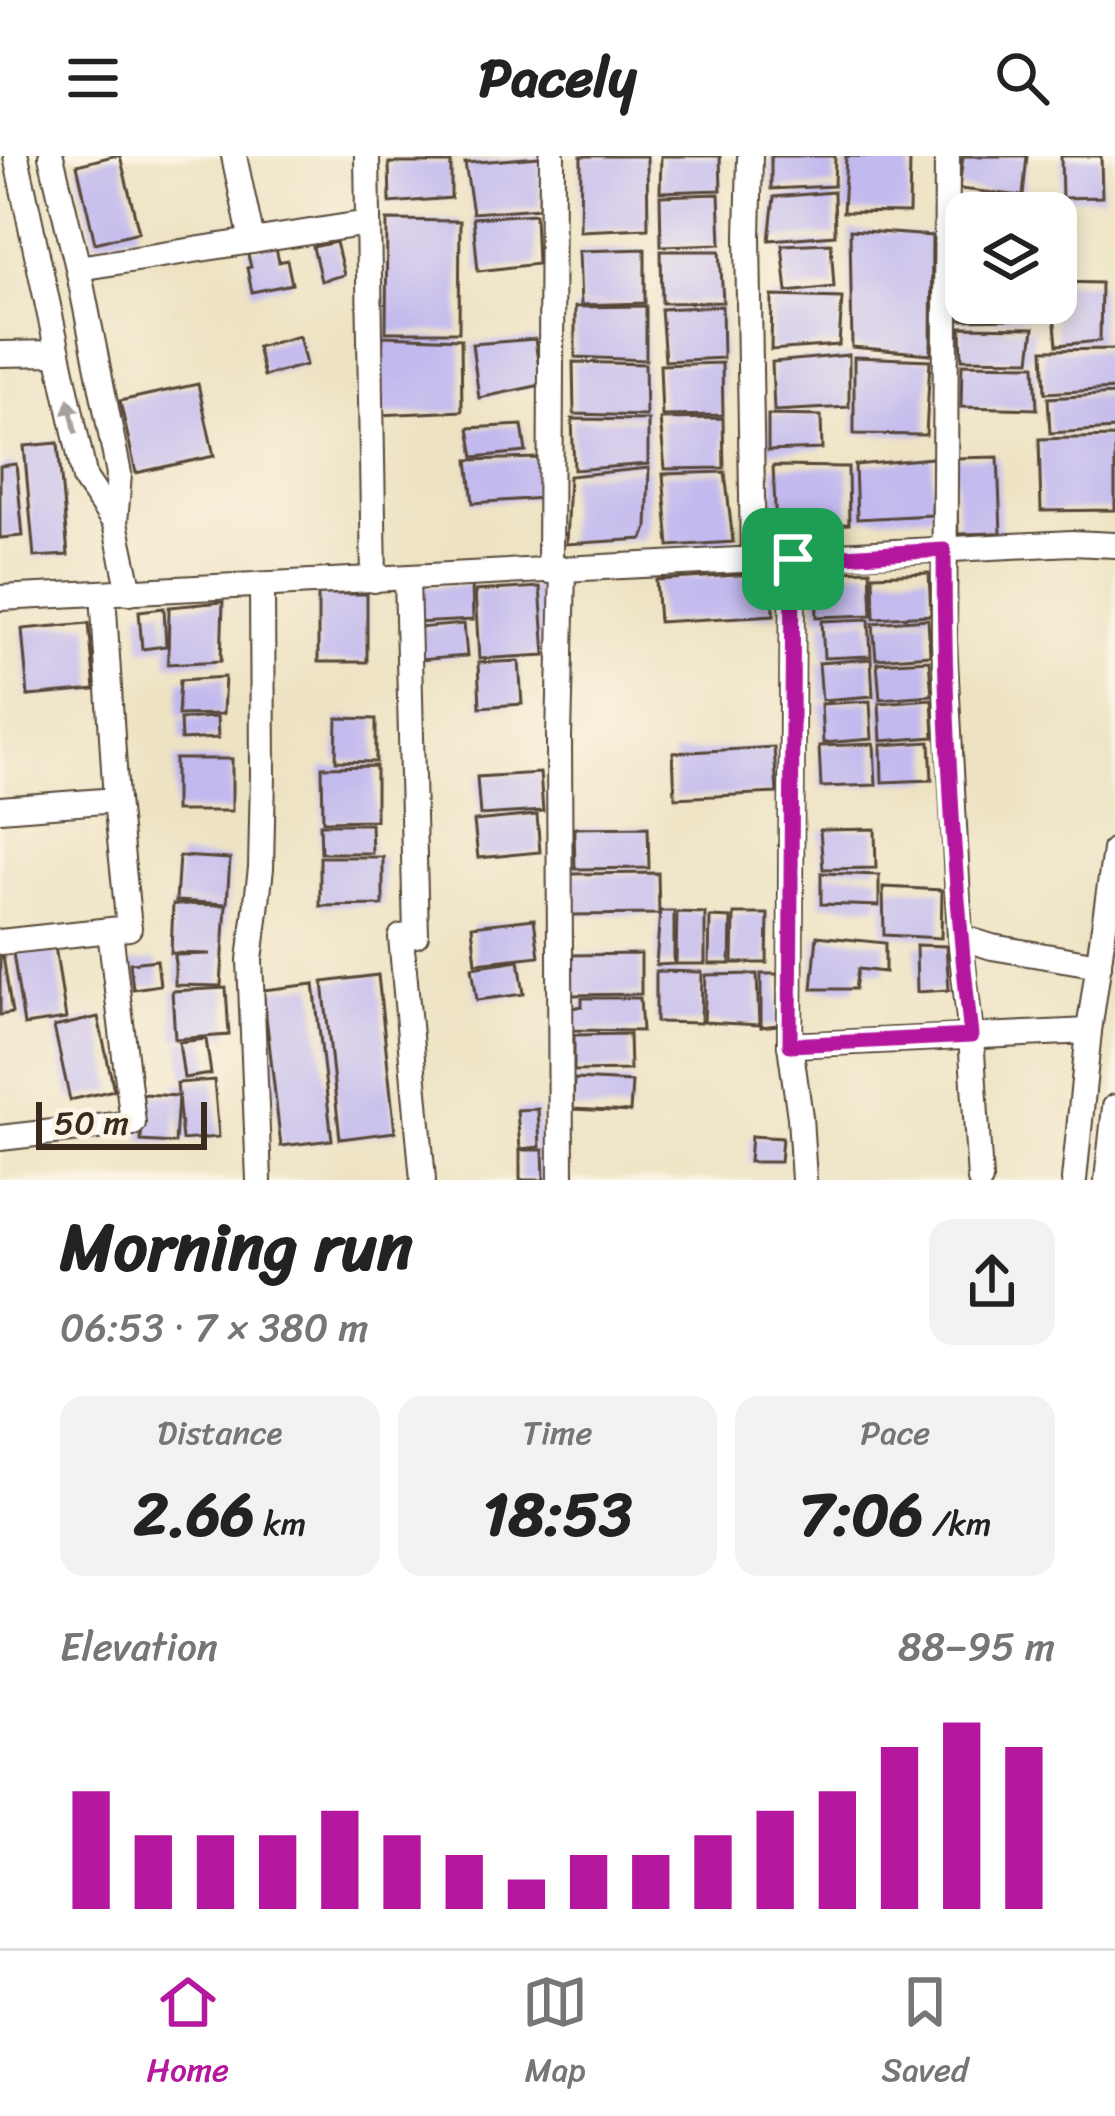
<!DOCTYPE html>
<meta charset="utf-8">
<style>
:root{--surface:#fff;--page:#f2f2f2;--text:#222;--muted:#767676;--line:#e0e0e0;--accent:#b5179e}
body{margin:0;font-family:Sriracha,sans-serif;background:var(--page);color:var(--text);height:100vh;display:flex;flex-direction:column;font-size:45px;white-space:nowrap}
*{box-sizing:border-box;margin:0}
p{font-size:39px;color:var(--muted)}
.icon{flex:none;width:66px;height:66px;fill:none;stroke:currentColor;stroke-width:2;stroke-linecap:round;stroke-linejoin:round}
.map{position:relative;height:1024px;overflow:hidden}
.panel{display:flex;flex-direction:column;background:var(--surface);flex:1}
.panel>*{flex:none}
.controls{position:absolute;left:945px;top:36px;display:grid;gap:24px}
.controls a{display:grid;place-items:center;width:132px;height:132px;border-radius:24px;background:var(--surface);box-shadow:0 6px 18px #0003;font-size:60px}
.scale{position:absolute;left:36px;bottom:30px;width:171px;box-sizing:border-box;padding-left:12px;border:6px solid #3b2a1e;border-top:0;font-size:33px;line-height:42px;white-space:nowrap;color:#3b2a1e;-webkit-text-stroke:9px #fcf5e5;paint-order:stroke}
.pin{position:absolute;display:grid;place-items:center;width:102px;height:102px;color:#fff;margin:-51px;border-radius:24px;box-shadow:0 6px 18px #0006}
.round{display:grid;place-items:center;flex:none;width:126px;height:126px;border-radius:24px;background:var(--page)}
.headline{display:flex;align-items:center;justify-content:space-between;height:204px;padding:0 60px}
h1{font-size:66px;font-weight:800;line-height:90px}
.stats{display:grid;grid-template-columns:repeat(3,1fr);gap:18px;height:204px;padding:12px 60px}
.stats div{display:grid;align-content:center;border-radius:24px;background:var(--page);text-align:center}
.stats b{font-size:60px;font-weight:800}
.stats small{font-size:33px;font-weight:400}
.stats p{font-size:33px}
.chart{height:336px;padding:24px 60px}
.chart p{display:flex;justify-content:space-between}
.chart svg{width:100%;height:216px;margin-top:12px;stroke:var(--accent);stroke-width:6}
header{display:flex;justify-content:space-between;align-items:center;height:156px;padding:0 60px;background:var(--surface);font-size:54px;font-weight:800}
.tab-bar{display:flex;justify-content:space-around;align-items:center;height:168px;border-top:3px solid var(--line);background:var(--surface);font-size:33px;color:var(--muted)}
.tab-bar a{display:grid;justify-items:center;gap:6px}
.tab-bar .active{color:var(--accent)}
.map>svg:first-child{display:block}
</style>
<header><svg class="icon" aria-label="menu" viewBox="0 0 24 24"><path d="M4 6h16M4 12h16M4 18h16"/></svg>Pacely<svg class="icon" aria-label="search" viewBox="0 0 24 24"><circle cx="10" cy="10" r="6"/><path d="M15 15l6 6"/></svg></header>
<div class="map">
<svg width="1115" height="1024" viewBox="0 0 1115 1024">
<rect width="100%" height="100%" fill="#fcf5e5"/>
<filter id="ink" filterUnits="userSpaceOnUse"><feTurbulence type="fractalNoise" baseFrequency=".00833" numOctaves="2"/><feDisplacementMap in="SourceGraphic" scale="24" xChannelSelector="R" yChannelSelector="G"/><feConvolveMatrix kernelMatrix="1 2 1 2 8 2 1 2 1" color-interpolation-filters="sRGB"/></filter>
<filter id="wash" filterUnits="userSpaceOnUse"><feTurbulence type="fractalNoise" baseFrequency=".004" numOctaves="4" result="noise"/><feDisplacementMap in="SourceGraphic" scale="48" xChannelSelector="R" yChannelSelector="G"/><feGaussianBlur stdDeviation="2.7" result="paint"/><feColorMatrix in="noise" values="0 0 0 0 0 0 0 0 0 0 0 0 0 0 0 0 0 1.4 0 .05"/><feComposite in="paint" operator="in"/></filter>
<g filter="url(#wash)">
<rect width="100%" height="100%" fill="#ede2c2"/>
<g id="blocks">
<g fill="#c2b9ee">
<path d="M113 0H120L139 76 95 87 77 9Z"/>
<path d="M581 0H647L648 72 580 75Z"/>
<path d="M661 0H720L721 34 660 36Z"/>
<path d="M771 0H835L834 30 771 33Z"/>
<path d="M846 0 910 2 909 57 843 56Z"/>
<path d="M963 0H1027L1023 40 959 33Z"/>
<path d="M1061 0H1101L1102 41 1062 42Z"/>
<path d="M540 1 539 52 473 57 465 7Z"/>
<path d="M389 7H451V42L390 47Z"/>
<path d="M834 36 835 79 769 84 774 41Z"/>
<path d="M719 38 721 88 661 90 660 40Z"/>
<rect x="962" y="44" width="63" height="13"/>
<path d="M535 58 537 108 478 115 473 62Z"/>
<path d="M387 64 460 65 459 176H386Z"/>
<path d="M850 74 932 80 931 198 852 191Z"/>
<path d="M336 86 344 119 321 125 313 91Z"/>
<path d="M831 87 834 131 787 136 782 89Z"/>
<path d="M275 88 279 106 287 104 292 128 252 136 247 112 251 111 247 95Z"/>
<path d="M961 89H966V128H958Z"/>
<path d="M645 93V147L581 149 579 95Z"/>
<path d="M661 95H720L723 146 662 147Z"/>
<path d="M1056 126 1101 127 1100 185 1057 189 1053 147H1056Z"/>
<path d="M959 134H966V147H1026L1025 163 959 164Z"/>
<path d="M772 140 842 142 839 189 771 194Z"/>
<path d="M646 150V204L575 201V151Z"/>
<path d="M722 150 723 202 665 205 661 153Z"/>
<path d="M961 171 1034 172 1030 204 962 203Z"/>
<path d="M299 180 306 209 264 220 257 191Z"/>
<path d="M383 180 461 183 462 255 379 259Z"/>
<path d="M535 183 541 229 479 242 472 188Z"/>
<path d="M1115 193V233L1045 237 1043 194Z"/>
<path d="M849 199V251L774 255 772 206Z"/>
<path d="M854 201 930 204 926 279 854 278Z"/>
<path d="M573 206 645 208 646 260 574 258Z"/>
<path d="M722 207 723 259 662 260 660 209Z"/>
<path d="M962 208 1035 209 1037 253 961 251Z"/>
<path d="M198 228 214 300 136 317 120 245Z"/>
<path d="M1115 238V273L1050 277 1048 242Z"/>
<path d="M768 259 821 260 822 293 768 295Z"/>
<path d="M723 262 724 312 665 313 660 263Z"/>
<path d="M572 263 648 264V308L574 314Z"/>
<path d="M522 269 526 296 474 301 469 272Z"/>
<path d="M1115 281V354L1041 355 1039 283Z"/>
<path d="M58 287 68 399 34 401 24 290Z"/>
<path d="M998 301 1001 377 958 378 955 302Z"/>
<path d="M538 302 542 342 473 347 468 304Z"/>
<path d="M933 302 932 359 857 363 855 309Z"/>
<path d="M16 308 23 380 0 382V310Z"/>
<path d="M773 310 848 311 849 368 776 371Z"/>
<path d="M649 312 647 372 643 383 566 388 569 320Z"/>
<path d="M725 316 733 386 669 390 663 318Z"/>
<path d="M870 414 872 459 817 461 816 416Z"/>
<path d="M771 417 774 459 659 466 656 424Z"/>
<path d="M929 417 931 459 874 462 873 419Z"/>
<path d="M472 429 473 464 415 467 414 432Z"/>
<path d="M540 431 545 499 479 503 475 435Z"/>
<rect x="318" y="438" width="49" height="68"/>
<path d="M223 446 221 505 168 508 169 451Z"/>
<path d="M164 452 166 490 142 493 139 455Z"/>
<path d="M869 463 871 500 824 502 822 465Z"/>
<path d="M928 463 930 499 876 503 873 467Z"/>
<path d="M89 467 95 534 28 540 22 473Z"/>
<path d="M464 468 467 500 419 504 416 472Z"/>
<path d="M871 503 873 540 822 544 819 507Z"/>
<path d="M929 504 932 539 880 543 877 507Z"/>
<path d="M519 505 522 548 480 551 478 507Z"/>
<path d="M225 521 223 558 178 559 180 524Z"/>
<path d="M932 543 934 581 881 585 879 547Z"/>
<path d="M870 545 872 583 823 587 821 548Z"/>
<path d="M217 561 218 582 181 584 180 563Z"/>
<path d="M337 562 376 563V606L336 605Z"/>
<path d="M930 586 932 624 882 626 881 589Z"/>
<path d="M874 588 876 629 821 631 819 590Z"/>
<path d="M774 591 777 637 675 642 673 597Z"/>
<rect x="175" y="603" width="57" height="52"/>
<path d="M376 610V664L323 665 322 611Z"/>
<path d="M540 617 543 655 480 659 477 621Z"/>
<path d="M537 659 540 696 478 702 474 665Z"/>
<path d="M320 668H371L372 697H321Z"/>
<path d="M648 671 649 712 575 713 574 672Z"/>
<path d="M875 673 876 712 823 713 820 674Z"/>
<path d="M179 700 230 703 227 748 176 745Z"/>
<path d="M320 701H383V749L320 750Z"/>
<path d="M658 717 659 758 570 759V718Z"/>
<path d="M821 717 879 719V750L821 748Z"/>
<path d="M883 731 942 734 941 782 884 779Z"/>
<path d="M173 748 226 749 221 830 175 829V799L211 798 171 797Z"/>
<path d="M660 755H674V808L656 809Z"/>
<path d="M677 756 705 757V808H676Z"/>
<path d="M734 758H768L767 807H733Z"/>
<path d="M710 761 731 762 730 808H709Z"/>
<path d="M534 763 539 800 476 807 472 770Z"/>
<path d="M817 780 885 787V816L858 813 855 833H812Z"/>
<path d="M916 789 946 790 949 834 917 836Z"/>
<path d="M55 790 66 863 24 869 13 797Z"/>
<path d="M641 798V838L569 839V799Z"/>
<path d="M0 800H3L12 857 0 859Z"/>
<path d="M157 804 160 829 133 833 130 807Z"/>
<path d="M519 804 524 838 477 844 472 811Z"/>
<path d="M656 815 702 816 701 867 656 866Z"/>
<path d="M757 818 759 869 704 866 706 819Z"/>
<path d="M761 818H778V869L761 871Z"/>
<path d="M378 819 395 976 340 983 323 826Z"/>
<path d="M314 828 332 984 281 990 263 834Z"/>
<path d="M226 832 229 879 175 883 172 835Z"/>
<path d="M582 842H640L642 875 571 874 572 852 582 850Z"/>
<path d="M98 861 114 934 70 944 54 871Z"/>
<path d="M629 878 630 914 574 915V879Z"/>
<path d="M206 883 211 918 184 922 179 886Z"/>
<path d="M574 923 632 926 630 956 573 953Z"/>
<path d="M214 924 219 981 182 984 177 927Z"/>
<path d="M143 938 178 940 175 987 141 985Z"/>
<path d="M538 953 540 991 520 993 517 954Z"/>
<path d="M751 980 782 982 780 1006H749Z"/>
<path d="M520 994H543L544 1024H520Z"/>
</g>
</g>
</g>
<g filter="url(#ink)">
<use href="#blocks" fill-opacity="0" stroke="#564637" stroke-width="3"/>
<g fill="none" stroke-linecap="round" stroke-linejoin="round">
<defs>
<g id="minor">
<path d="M16 0 85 323 115 367"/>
<path d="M51 0 78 112 119 318 115 367 130 436"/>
<path d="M367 0 374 424"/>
<path d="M750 0 748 80 753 405"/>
<path d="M947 0 944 485 960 781 992 791 1099 809"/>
<path d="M252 85 368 67"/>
<path d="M78 112 252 85 234 0"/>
<path d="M0 198 58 197"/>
<path d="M793 403 790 889 1089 875"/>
<path d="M550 415 552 0"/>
<path d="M407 422 416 779 401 781 423 1024"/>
<path d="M0 442 1072 387 1115 389"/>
<path d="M0 653 116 644"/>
<path d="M960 781 971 880 980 1024"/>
<path d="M0 786 129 772 116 644 103 437"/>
<path d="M790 889 800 961 804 1024"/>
<path d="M0 982 133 967 110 775"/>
<path d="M259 1024 250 804 261 712 263 618 262 430"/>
<path d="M561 1024 559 581 563 415"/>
<path d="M1074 1024 1089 875 1115 694"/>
<path d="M1107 1024 1115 951"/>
</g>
</defs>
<use href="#minor" stroke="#564637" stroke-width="28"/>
<use href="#minor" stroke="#fff" stroke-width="24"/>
</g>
<defs><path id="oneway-solid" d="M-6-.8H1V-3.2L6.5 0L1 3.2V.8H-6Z" transform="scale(3)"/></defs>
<use fill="#a79f9a" href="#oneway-solid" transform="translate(72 260) rotate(-102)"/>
</g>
<g fill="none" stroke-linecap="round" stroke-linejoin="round" filter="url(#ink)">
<defs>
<path id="route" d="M944 394C944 556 953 719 971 880L790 889 793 403Z"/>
</defs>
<use href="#route" stroke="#fff" stroke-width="24"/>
<use href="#route" stroke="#b5179e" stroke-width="15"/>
</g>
</svg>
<div class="controls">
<a><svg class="icon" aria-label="layers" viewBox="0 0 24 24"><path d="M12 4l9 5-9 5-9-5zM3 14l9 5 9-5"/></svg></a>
</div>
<div class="scale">50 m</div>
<div class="pin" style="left:793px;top:403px;background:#1e9e55"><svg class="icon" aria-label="arrive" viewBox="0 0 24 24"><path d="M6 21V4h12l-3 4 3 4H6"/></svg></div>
</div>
<section class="panel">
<div class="headline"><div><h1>Morning run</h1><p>06:53 · 7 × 380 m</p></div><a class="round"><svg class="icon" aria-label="share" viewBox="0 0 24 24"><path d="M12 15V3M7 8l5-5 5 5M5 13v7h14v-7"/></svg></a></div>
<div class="stats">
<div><p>Distance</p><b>2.66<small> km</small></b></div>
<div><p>Time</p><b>18:53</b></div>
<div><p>Pace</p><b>7:06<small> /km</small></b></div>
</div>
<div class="chart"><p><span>Elevation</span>88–95 m</p>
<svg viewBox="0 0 160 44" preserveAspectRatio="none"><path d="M5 44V20M15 44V29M25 44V29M35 44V29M45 44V24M55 44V29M65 44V33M75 44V38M85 44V33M95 44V33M105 44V29M115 44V24M125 44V20M135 44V11M145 44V6M155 44V11"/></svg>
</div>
</section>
<nav class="tab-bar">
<a class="active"><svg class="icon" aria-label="home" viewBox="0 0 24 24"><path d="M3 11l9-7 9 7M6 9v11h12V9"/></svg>Home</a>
<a><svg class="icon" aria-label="map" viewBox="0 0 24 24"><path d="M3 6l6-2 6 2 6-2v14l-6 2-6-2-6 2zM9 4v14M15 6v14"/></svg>Map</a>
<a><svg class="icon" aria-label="saved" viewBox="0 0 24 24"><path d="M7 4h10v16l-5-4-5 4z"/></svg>Saved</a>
</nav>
